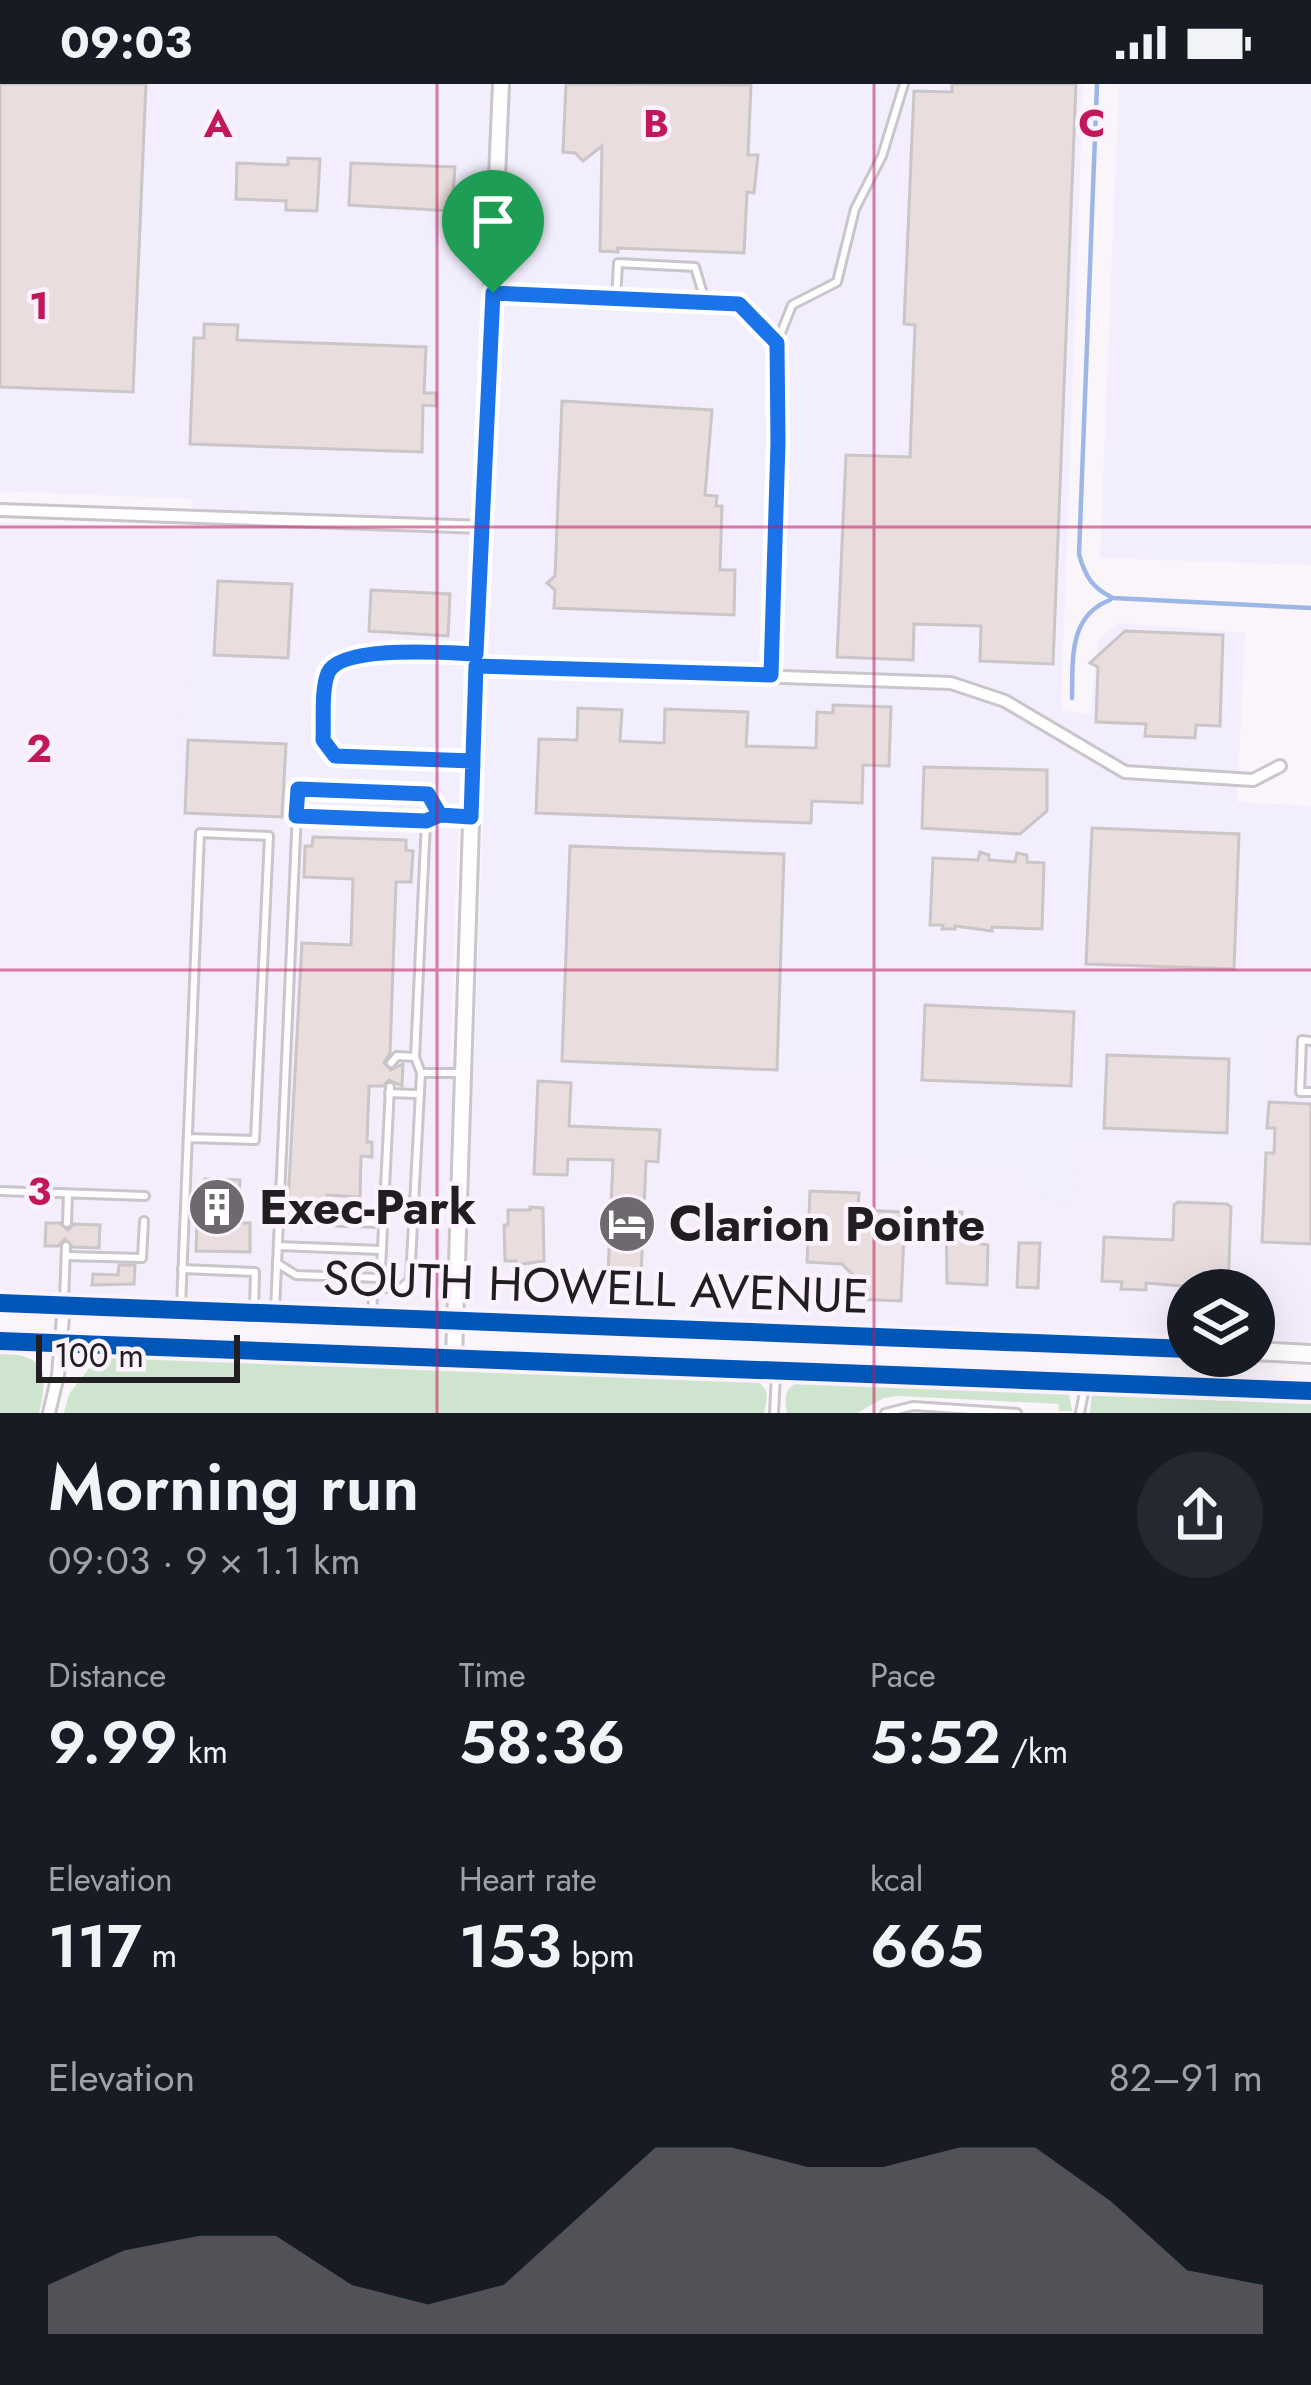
<!DOCTYPE html>
<meta charset="utf-8">
<style>
:root{--surface:#171b24;--page:#242831;--text:#f1f3f6;--muted:#9ea1a6;--accent:#6d696e}
body{margin:0;font-family:Jost,sans-serif;background:var(--page);color:var(--text);height:100vh;display:flex;flex-direction:column;font-size:45px;white-space:nowrap}
*{box-sizing:border-box;margin:0}
p{font-size:39px;color:var(--muted)}
.icon{flex:none;width:66px;height:66px;fill:none;stroke:currentColor;stroke-width:2;stroke-linecap:round;stroke-linejoin:round}
.map{position:relative;height:1329px;overflow:hidden}
.side{display:flex;flex-direction:column;background:var(--surface);flex:1}
.side>*{flex:none}
.controls{position:absolute;left:1167px;top:1185px;display:grid;gap:24px}
.controls a{display:grid;place-items:center;width:108px;height:108px;border-radius:50%;background:var(--surface);box-shadow:0 12px 48px #0002;font-size:60px}
.scale{position:absolute;left:36px;bottom:30px;width:204px;box-sizing:border-box;padding-left:12px;border:6px solid #211e22;border-top:0;font-size:33px;line-height:42px;white-space:nowrap;color:#211e22;-webkit-text-stroke:9px #fbf2fd;paint-order:stroke}
.pin{position:absolute;display:grid;place-items:center;width:102px;height:102px;color:#fff;margin:-123px -51px;border-radius:50% 50% 50% 0;rotate:-45deg;box-shadow:0 0 12px #0007}
.pin .icon{rotate:45deg}
.round{display:grid;place-items:center;flex:none;width:126px;height:126px;border-radius:63px;background:var(--page)}
.summary{display:flex;align-items:center;justify-content:space-between;height:204px;padding:0 48px}
h1{font-size:66px;font-weight:600;line-height:90px}
.metrics{display:grid;grid-template-columns:repeat(3,1fr);gap:18px;height:204px;padding:12px 48px}
.metrics div{display:grid;align-content:center}
.metrics b{font-size:60px;font-weight:600}
.metrics small{font-size:33px;font-weight:400}
.metrics p{font-size:33px}
.chart{height:336px;padding:24px 48px}
.chart p{display:flex;justify-content:space-between}
.chart svg{width:100%;height:216px;margin-top:12px;fill:var(--accent);opacity:.7}
.status{display:flex;justify-content:space-between;align-items:center;height:84px;padding:0 60px;background:var(--surface);direction:ltr}
.status svg{height:33px;fill:currentColor}
.map>svg:first-child{display:block}
</style>
<div class="status"><b>09:03</b><svg viewBox="0 0 49 12"><path d="M0 12V9h3v3zM5 12V6h3v6zM10 12V3h3v9zM15 12V0h3v12zM26 1h20v11H26zM47 4h2v5h-2z"/></svg></div>
<div class="map">
<svg width="1311" height="1329" viewBox="0 0 1311 1329">
<rect width="100%" height="100%" fill="#faf5fa"/>
<path fill="#f4edfc" d="M0 438 191 445 180 739 283 697 459 705 450 978 880 995 878 1081 1020 1088 1073 1117 1076 1061 1265 1070 1270 948 1311 950V1258L1254 1256V1206H1188V1253L0 1207Z"/>
<g fill="#f2eefd">
<path d="M0 0H1083L1061 626 1090 631 1098 555 1119 539 1245 549 1237 718 1311 722V950L1270 948 1265 1070 1077 1061 1074 1117 1019 1115V1088L877 1081 879 995 474 979 484 708 284 697 281 742 179 739 192 415 0 407Z"/>
<path d="M1119 0H1311V481L1100 474Z"/>
</g>
<g fill="#cfe4cf">
<path d="M0 1269C46 1271 49 1288 39 1329H0Z"/>
<path d="M98 1273 754 1296C771 1304 767 1314 764 1329H64L69 1310Z"/>
<path d="M801 1298 1069 1310 1072 1327H1059L1058 1320 900 1312 884 1314 857 1329H787C784 1314 784 1302 801 1298Z"/>
<path d="M1092 1311 1311 1320V1329H1090Z"/>
</g>
<g fill="none" stroke-linecap="round" stroke-linejoin="round">
<g stroke="#9cb7e6" stroke-width="4.5">
<path d="M1097 0 1079 470C1085 492 1092 504 1113 514L1311 524"/>
<path d="M1072 614C1073 576 1068 532 1110 516"/>
</g>
</g>
<g fill="#e9dddd" stroke="#cac5c7" stroke-width="3">
<path d="M0 0H146L133 308 0 303Z"/>
<path d="M566 0 751 1 748 71H758L754 109 747 108 744 169 618 164V168L600 167 602 62 583 77 575 69 563 68Z"/>
<path d="M952 0H1076L1053 580 980 577 981 542 914 540 913 576 837 573 846 371 910 373 915 241 904 240 914 7 952 8Z"/>
<path d="M288 74 320 75 317 127 286 126V117L236 115 237 79 288 81Z"/>
<path d="M351 79 455 83 452 127 349 121Z"/>
<path d="M204 240 238 241 237 256 426 263 424 309H436V322L423 321 422 368 190 360 194 254H204Z"/>
<path d="M562 317 712 326 705 411 717 412 716 422H722L720 486H735L734 531 554 524 555 506 547 499 555 492Z"/>
<path d="M218 497 292 500 288 574 214 571Z"/>
<path d="M371 506 450 510 448 552 369 547Z"/>
<path d="M1125 547 1223 551 1220 642 1196 641 1195 654 1145 652 1146 640 1096 638 1098 583 1090 579Z"/>
<path d="M833 621 891 623 889 682 863 681 862 719 812 717 811 739 536 729 539 655 577 656 578 624 622 626 620 657 664 659 665 625 748 628 746 662 816 664 817 628 833 629Z"/>
<path d="M188 656 286 660 282 733 185 729Z"/>
<path d="M924 683 1047 686V727L1020 750 922 744Z"/>
<path d="M1092 744 1239 750 1234 885 1086 880Z"/>
<path d="M313 753 406 756V766L413 767 411 798H396L390 969 384 979 391 986 403 980 402 1002 389 996 383 1002H369L367 1058H372V1073L361 1072 360 1113 327 1111 326 1120 288 1119 302 859 351 861 353 795 304 793 305 762H312Z"/>
<path d="M570 762 784 770 777 986 562 977Z"/>
<path d="M980 768 989 771V776L1015 778 1017 769 1027 771V778L1044 779 1042 845 992 843V847L955 842V845H942L943 841H930L933 774 978 776Z"/>
<path d="M925 921 1074 928 1071 1002 922 996Z"/>
<path d="M1107 971 1229 975 1227 1049 1104 1044Z"/>
<path d="M538 997 571 999 569 1042 660 1046 658 1078 646 1077 641 1191 608 1190 613 1076 568 1075 567 1091 534 1090Z"/>
<path d="M1269 1018 1311 1020V1160L1262 1158 1266 1069H1274L1275 1044H1267Z"/>
<path d="M205 1095 240 1096 239 1111 230 1110 229 1139H250V1168L196 1167 197 1138 204 1139Z"/>
<path d="M810 1107 859 1109 858 1126 905 1128 901 1217 853 1215 854 1192 842 1180 807 1178Z"/>
<path d="M1178 1118 1227 1120 1231 1123 1228 1206 1146 1199V1206L1121 1205 1122 1198 1102 1197 1104 1153 1173 1156 1174 1121Z"/>
<path d="M530 1123 543 1124 544 1177 516 1181V1177H505L504 1141H508V1126H530Z"/>
<path d="M946 1128H962L961 1156 988 1161 987 1201 947 1199Z"/>
<path d="M46 1139H60L68 1146 74 1140 100 1141 99 1164 73 1163 65 1155 58 1162H45Z"/>
<path d="M1019 1159H1040L1038 1204 1017 1203Z"/>
<path d="M119 1181H135L134 1200 92 1201 93 1190 118 1191Z"/>
</g>
<g fill="none" stroke-linecap="round" stroke-linejoin="round">
<defs>
<g id="service">
<path d="M493 209 739 220 777 259 792 221 837 198 855 125 882 72 904 0"/>
<path d="M616 215 618 179 695 183 706 220"/>
<path d="M473 570C446 569 339 560 328 589 321 607 324 636 323 655L326 665 335 672 473 677"/>
<path d="M296 732 426 737 415 973"/>
<path d="M426 737 440 731 468 733"/>
<path d="M1311 957 1302 956 1300 1008H1311"/>
<path d="M421 989H460"/>
<path d="M389 1009 416 1010"/>
<path d="M0 1107 145 1112"/>
<path d="M279 1136 382 1139"/>
<path d="M67 1139 68 1110"/>
<path d="M278 1162 381 1166"/>
<path d="M66 1172 142 1174 144 1137"/>
<path d="M277 1179 296 1191 380 1194"/>
<path d="M182 1185 255 1188 254 1225"/>
<path d="M380 1204H401L410 1196 421 989 415 973 397 972 391 979"/>
<path d="M64 1218 66 1162"/>
<path d="M181 1223C188 1065 194 907 200 749L269 752 255 1056 188 1054"/>
<path d="M275 1226 298 705 428 710 440 731"/>
<path d="M372 1229 373 1212 380 1204 390 1003"/>
<path d="M774 1329 776 1291"/>
<path d="M885 1329 913 1322 1017 1329"/>
<path d="M1080 1329 1085 1303"/>
</g>
<g id="minor">
<path d="M0 426 484 443"/>
<path d="M476 582 951 599 1005 617 1125 688 1253 696 1280 682"/>
<path d="M771 591 779 339 777 259"/>
<path d="M49 1329 58 1291 64 1221"/>
</g>
<path id="tertiary" d="M454 1274 476 582 501 0"/>
<g id="primary">
<path d="M0 1219 1188 1265"/>
<path d="M0 1257 1311 1307"/>
<path d="M1254 1267 1311 1270"/>
</g>
</defs>
<use href="#service" stroke="#c9c5ca" stroke-width="12"/>
<use href="#minor" stroke="#c9c5ca" stroke-width="16"/>
<use href="#tertiary" stroke="#c9c5ca" stroke-width="20"/>
<use href="#primary" stroke="#c9c5ca" stroke-width="22"/>
<use href="#service" stroke="#fefefe" stroke-width="6"/>
<use href="#minor" stroke="#fefefe" stroke-width="10"/>
<use href="#tertiary" stroke="#fefefe" stroke-width="14"/>
<use href="#primary" stroke="#fefefe" stroke-width="16"/>
<defs>
<g id="cycleway">
<path d="M0 1219 1188 1265"/>
<path d="M0 1257 1311 1307"/>
</g>
</defs>
<use href="#cycleway" stroke="#fbf2fd" stroke-width="26"/>
<use href="#cycleway" stroke="#0057b8" stroke-width="18"/>
</g>
<g fill="none" stroke-linecap="round" stroke-linejoin="round">
<defs>
<path id="route" d="M493 209 476 570C449 569 341 560 328 589 321 606 324 637 323 656L335 672 473 677 471 733 440 731 426 737 296 732 298 705 428 710 440 731 471 733 476 582 771 591 778 359 777 259 739 220 493 209"/>
</defs>
<use href="#route" stroke="#fff" stroke-width="24"/>
<use href="#route" stroke="#1a73e8" stroke-width="15"/>
</g>
<path fill="none" stroke="#c2185b" stroke-width="3" stroke-opacity="0.55" d="M437 0V1329M874 0V1329M0 443H1311M0 886H1311"/>
<defs>
<symbol id="building-disc" viewBox="-11 -11 22 22"><circle r="9.5" fill="#6d696e" stroke="#fbf2fd"/><path d="M-4-6H4V6H1V3H-1V6H-4ZM-2.5-4.3h1.7v1.8h-1.7ZM.8-4.3h1.7v1.8H.8ZM-2.5-1h1.7V.8h-1.7ZM.8-1h1.7V.8H.8Z" fill="#fff"/></symbol>
<symbol id="hotel-disc" viewBox="-11 -11 22 22"><circle r="9.5" fill="#6d696e" stroke="#fbf2fd"/><path d="M-6-4.5h1.5V1H6V5H4.5V3h-9V5H-6ZM-4 0a1.8 1.8 0 1 1 3.6 0ZM.5 0V-2.5h3Q6-2.5 6 0Z" fill="#fff"/></symbol>
</defs>
<g fill-rule="evenodd">
<use href="#building-disc" x="184" y="1090" width="66" height="66"/>
<use href="#hotel-disc" x="594" y="1107" width="66" height="66"/>
</g>
<g text-anchor="middle" dominant-baseline="central" stroke-width="9" stroke-linejoin="round" paint-order="stroke">
<g font-size="48" font-weight="bold" fill="#211e22" stroke="#fbf2fd" text-anchor="start">
<text x="259" y="1123">Exec-Park</text>
<text x="669" y="1140">Clarion Pointe</text>
</g>
<g font-size="48" fill="#211e22" stroke="#fbf2fd">
<text transform="translate(596 1203) rotate(2)">SOUTH HOWELL AVENUE</text>
</g>
</g>
<g font-size="39" text-anchor="middle" font-weight="bold" fill="#c2185b" stroke="#fbf2fd" stroke-width="9" stroke-linejoin="round" paint-order="stroke">
<text x="218" y="53">A</text>
<text x="656" y="53">B</text>
<text x="1092" y="53">C</text>
<text x="39" y="235">1</text>
<text x="39" y="678">2</text>
<text x="39" y="1121">3</text>
</g>
</svg>
<div class="controls">
<a><svg class="icon" aria-label="layers" viewBox="0 0 24 24"><path d="M12 4l9 5-9 5-9-5zM3 14l9 5 9-5"/></svg></a>
</div>
<div class="scale">100 m</div>
<div class="pin" style="left:493px;top:209px;background:#1e9e55"><svg class="icon" aria-label="arrive" viewBox="0 0 24 24"><path d="M6 21V4h12l-3 4 3 4H6"/></svg></div>
</div>
<section class="side">
<div class="summary"><div><h1>Morning run</h1><p>09:03 · 9 × 1.1 km</p></div><a class="round"><svg class="icon" aria-label="share" viewBox="0 0 24 24"><path d="M12 15V3M7 8l5-5 5 5M5 13v7h14v-7"/></svg></a></div>
<div class="metrics">
<div><p>Distance</p><b>9.99<small> km</small></b></div>
<div><p>Time</p><b>58:36</b></div>
<div><p>Pace</p><b>5:52<small> /km</small></b></div>
</div>
<div class="metrics">
<div><p>Elevation</p><b>117<small> m</small></b></div>
<div><p>Heart rate</p><b>153<small> bpm</small></b></div>
<div><p>kcal</p><b>665</b></div>
</div>
<div class="chart"><p><span>Elevation</span>82–91 m</p>
<svg viewBox="0 0 160 44" preserveAspectRatio="none"><path d="M0 44V34L10 27L20 24L30 24L40 34L50 38L60 34L70 20L80 6L90 6L100 10L110 10L120 6L130 6L140 17L150 31L160 34V44z"/></svg>
</div>
</section>
